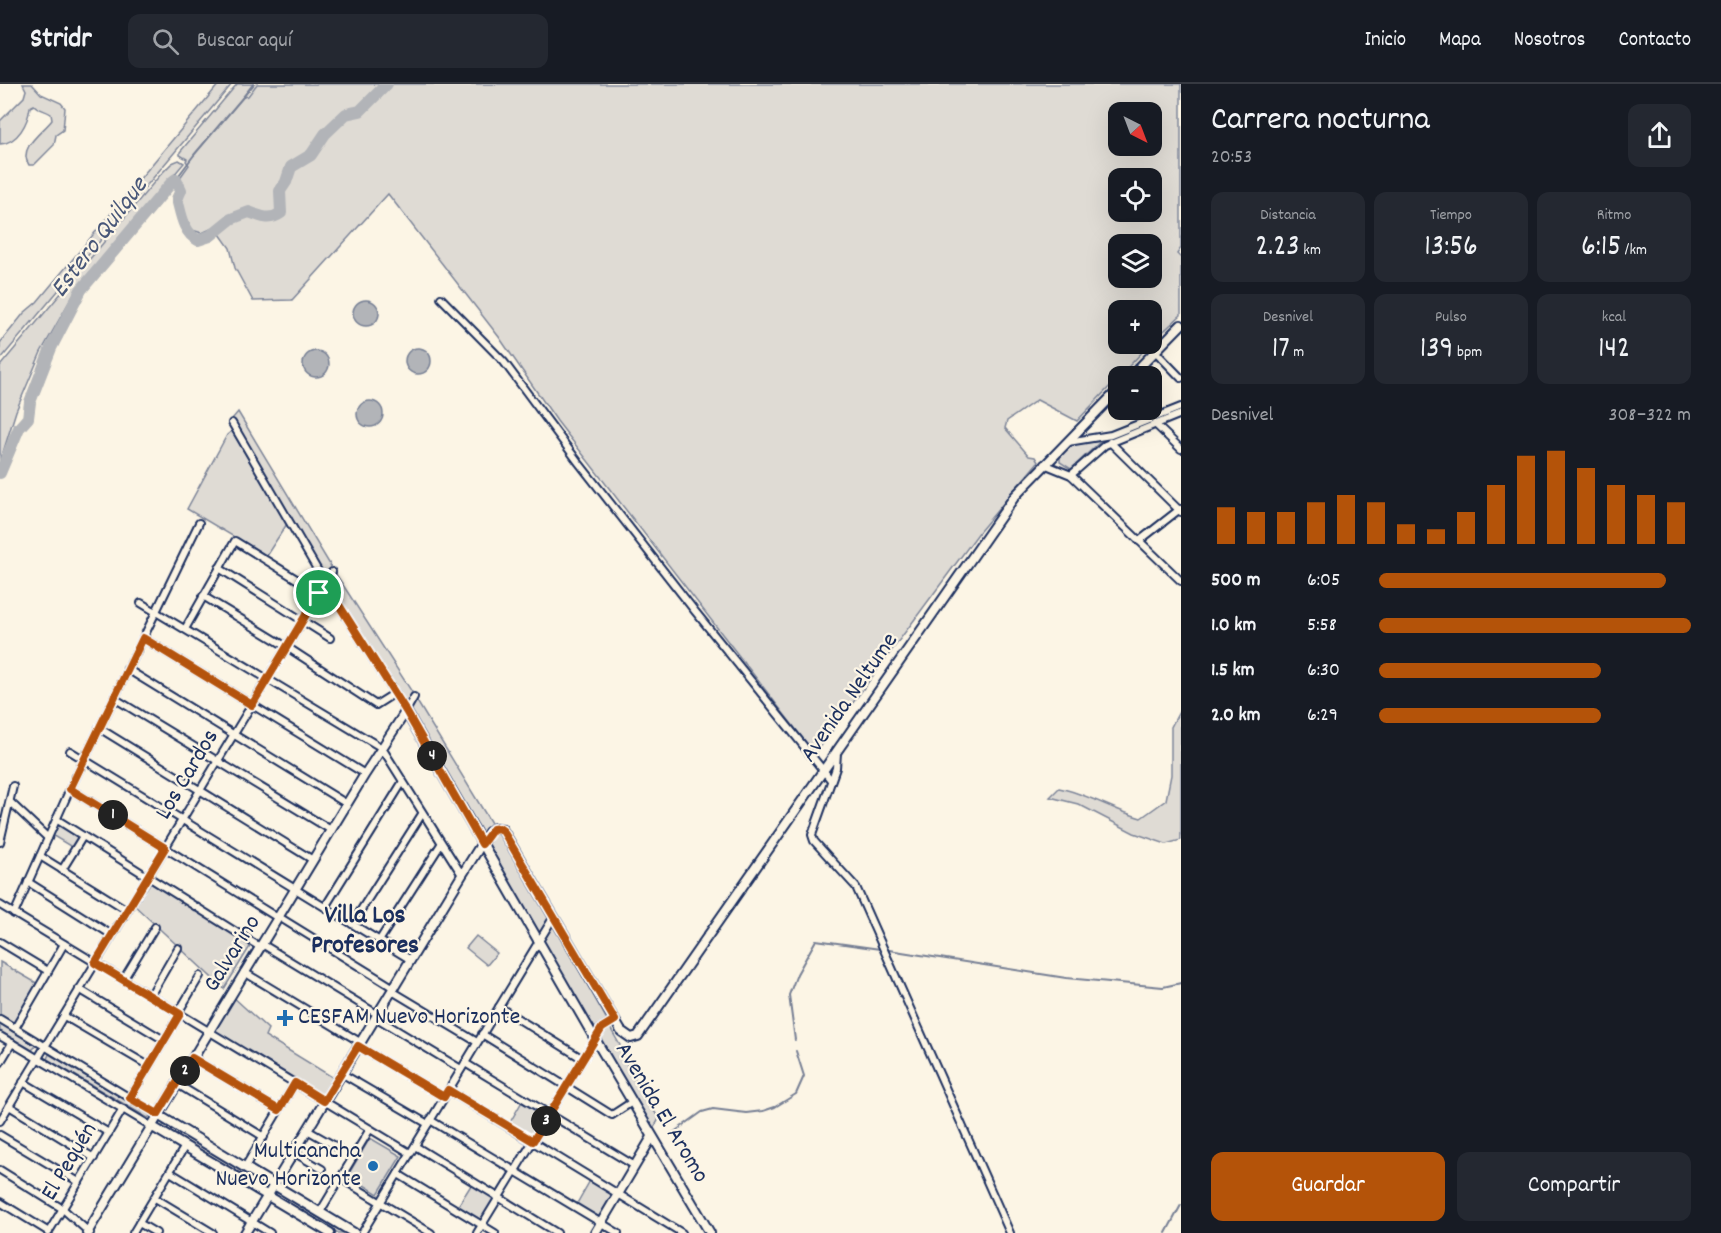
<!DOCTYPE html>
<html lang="es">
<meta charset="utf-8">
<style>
:root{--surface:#171b24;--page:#242831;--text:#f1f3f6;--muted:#9ea1a6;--line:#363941;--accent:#b45309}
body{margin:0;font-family:Dekko,sans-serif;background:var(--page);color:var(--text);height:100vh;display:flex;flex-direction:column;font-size:22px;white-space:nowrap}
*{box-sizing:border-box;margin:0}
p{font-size:20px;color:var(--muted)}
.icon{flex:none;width:33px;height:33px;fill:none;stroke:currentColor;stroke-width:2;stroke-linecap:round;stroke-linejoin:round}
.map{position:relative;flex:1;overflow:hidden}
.panel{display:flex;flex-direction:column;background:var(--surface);width:540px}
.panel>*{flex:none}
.needle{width:39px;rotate:138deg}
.controls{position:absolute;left:1108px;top:18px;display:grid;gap:12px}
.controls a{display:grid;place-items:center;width:54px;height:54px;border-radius:12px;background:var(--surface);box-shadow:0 6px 24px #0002;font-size:30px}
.pin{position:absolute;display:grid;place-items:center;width:51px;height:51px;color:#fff;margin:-26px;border:3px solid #fff;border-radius:50%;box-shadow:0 2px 6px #0007}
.km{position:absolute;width:30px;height:30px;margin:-15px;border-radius:50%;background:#222;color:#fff;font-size:16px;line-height:30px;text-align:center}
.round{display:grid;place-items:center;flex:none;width:63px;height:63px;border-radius:12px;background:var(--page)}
.overview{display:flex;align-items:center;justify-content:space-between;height:102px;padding:0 30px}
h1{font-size:33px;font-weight:600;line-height:45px}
.stats{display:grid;grid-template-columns:repeat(3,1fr);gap:9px;height:102px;padding:6px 30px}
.stats div{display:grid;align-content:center;border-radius:12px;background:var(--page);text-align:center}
.stats b{font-size:30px;font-weight:600}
.stats small{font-size:16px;font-weight:400}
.stats p{font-size:16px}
.chart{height:168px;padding:12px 30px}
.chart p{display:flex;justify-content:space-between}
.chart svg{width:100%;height:108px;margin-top:6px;stroke:var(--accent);stroke-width:6}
.cta{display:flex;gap:12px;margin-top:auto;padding:12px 30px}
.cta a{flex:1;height:69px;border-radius:12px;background:var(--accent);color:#fff;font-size:24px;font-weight:600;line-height:69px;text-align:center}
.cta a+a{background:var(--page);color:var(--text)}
ul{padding:0 30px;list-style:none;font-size:20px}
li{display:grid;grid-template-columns:96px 72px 1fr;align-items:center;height:45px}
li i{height:15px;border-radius:8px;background:var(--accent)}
header{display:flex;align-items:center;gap:36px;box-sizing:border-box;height:84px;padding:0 30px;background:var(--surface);border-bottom:2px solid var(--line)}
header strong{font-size:28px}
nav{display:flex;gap:33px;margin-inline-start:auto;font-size:21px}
.search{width:420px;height:54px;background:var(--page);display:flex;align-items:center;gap:15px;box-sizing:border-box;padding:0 21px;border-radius:12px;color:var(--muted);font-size:22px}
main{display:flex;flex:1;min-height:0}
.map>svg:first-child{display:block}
</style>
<header>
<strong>Stridr</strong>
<div class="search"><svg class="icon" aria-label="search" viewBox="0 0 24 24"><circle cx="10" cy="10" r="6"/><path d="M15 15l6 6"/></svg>Buscar aquí</div>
<nav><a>Inicio</a><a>Mapa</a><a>Nosotros</a><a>Contacto</a></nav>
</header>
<main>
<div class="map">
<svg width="1181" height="1149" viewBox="0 0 1181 1149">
<rect width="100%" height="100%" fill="#fcf5e5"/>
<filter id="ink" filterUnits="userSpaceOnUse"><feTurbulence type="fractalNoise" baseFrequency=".0167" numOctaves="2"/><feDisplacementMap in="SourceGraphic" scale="12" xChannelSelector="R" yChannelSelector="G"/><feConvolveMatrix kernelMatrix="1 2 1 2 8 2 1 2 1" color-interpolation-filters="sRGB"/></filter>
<g filter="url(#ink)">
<g fill="#dfdbd4" stroke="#7d8599" stroke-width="1.5" fill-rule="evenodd">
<path d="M23 0H32L41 10 61 19 65 24 63 46 56 51 54 61 34 81H29C17 64 43 48 52 36L51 30C45 26 39 26 34 21L30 23C28 39 18 59 0 60V37L24 13 26 6Z"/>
<path d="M219 0H232L0 276V259L24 229 37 218Z"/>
<path d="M237 0H253L243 13 248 12 257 0H1181V164L1177 170 1181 174V231L1152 258V226H1119V260H1150L1077 337 1037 316 1007 337 1005 344 1029 372 1035 373 1038 378 980 447 815 670 557 337 499 253 388 110 292 216 253 217 235 184 230 164 215 143 202 149 192 146 185 134 179 95 189 81 186 77 187 75 180 71V68ZM1119 28H1152V62H1119ZM1119 94H1152V128H1119ZM1152 160V194H1119V160Z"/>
<path d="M179 76 184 79 73 211 41 268 16 327 0 378V282L161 90 172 79Z"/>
<path d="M238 328 332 484 326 495 232 335Z"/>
<path d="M232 347 287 440 266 472 187 425 227 351Z"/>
<path d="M1101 357 1071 385 1060 378V371L1070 361Z"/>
<path d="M334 487 412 608 406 621 328 498Z"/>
<path d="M415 614 491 739 481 751 409 627Z"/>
<path d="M1181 624V756L1166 760 1134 749 1078 720 1050 713 1059 704C1088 710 1113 726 1141 734L1166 716 1171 691V643Z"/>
<path d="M56 735 83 752 75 765 50 750Z"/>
<path d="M499 744 553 834 539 856 482 760 491 747Z"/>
<path d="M151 798 251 861 224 905 134 821Z"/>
<path d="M553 840 607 936 593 945 542 856Z"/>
<path d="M476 852 497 869 487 881 466 864Z"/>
<path d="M0 878 40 901 15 944 0 935Z"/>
<path d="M231 911 268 945 265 952 337 996 324 1017 208 947Z"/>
<path d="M0 938 38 960 32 966 0 947Z"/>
<path d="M609 942 629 977 627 981 659 1035 652 1047 599 957Z"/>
<path d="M49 970 151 1031 148 1034 47 975Z"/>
<path d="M524 1014 550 1030 533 1057 508 1042Z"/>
<path d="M165 1040 265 1100 262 1104 162 1043Z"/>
<path d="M370 1054 401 1072 378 1110 348 1091Z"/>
<path d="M592 1093 618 1109 601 1138 575 1123Z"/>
<path d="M473 1098 499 1113 482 1141 456 1125Z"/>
<path d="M278 1107 347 1149H338L275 1112Z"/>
</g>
<g fill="#b2b4b8" stroke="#767f94" stroke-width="1.5">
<circle cx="366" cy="229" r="13"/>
<circle cx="418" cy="277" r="13"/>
<circle cx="316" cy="280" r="13"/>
<circle cx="370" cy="330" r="13"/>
</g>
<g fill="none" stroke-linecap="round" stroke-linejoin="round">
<g stroke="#767f94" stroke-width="2">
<path d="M176 95 194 71 254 0"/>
<path d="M889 866 1066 894 1163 903 1181 899"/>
<path d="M795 956 789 911 797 890 816 856 880 865"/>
<path d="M670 1051 702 1028 713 1025 746 1029 763 1027 775 1023 796 1010 804 992 796 967"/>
<path d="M1166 1149 1181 1121"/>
</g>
<path stroke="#b2b4b8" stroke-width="12" d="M0 389 19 344 28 334 30 318 51 264 81 206 172 98 176 95 181 106 177 115C181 129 183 149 198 156L210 152 231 135 249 128C261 133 270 137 281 129L280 107 286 98 291 83 311 71 325 50 346 30 360 27 387 0"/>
<defs>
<g id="minor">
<path d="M441 214 504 278 579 379 694 526 831 696"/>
<path d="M1155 267 1181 294"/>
<path d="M232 339 325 499 406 627 414 613"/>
<path d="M1155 340 1181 365"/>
<path d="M1068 358 1111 351 1181 323"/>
<path d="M1110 358 1181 428"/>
<path d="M1044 380 1071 391 1181 497"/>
<path d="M1071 391 1105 361 1181 330"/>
<path d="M1139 457 1180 425"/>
<path d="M219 484 330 554"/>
<path d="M203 512 287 563 376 621 395 609"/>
<path d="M141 519 382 664 462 791"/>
<path d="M185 545 235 457 319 509"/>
<path d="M143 554 365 690"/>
<path d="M127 585 347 720"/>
<path d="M114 614 331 746"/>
<path d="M99 644 313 776"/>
<path d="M70 667 411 876"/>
<path d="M837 669 836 684 812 751 814 757 856 803 1010 1149"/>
<path d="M70 705 278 834"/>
<path d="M10 718 48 754"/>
<path d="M56 735 260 863"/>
<path d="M0 758 13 702"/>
<path d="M40 772 127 826"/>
<path d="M62 786 83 752"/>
<path d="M28 798 112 851"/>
<path d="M0 821 410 1069"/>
<path d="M325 823 402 699"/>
<path d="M14 830 70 705 199 439"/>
<path d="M279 833 394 904"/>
<path d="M352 840 422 730"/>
<path d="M379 857 441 760"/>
<path d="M0 858 48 887"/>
<path d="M262 860 377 930"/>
<path d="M244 888 360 958"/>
<path d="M123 896 155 843"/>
<path d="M79 905 164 956"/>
<path d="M392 907 477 958"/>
<path d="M150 912 178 864"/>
<path d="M499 923 583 975"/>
<path d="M178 929 200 892"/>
<path d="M64 932 149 982"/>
<path d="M375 933 461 985"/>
<path d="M0 935 158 1031"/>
<path d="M15 944 64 860"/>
<path d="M482 950 612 1031 632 1018"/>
<path d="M0 952 151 1042"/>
<path d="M358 962 444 1013"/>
<path d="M192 974 279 1026"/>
<path d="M0 979 12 959"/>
<path d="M465 979 635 1082"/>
<path d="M341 989 428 1040"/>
<path d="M23 998 109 1049"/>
<path d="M177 1000 264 1053"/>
<path d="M448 1006 682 1149"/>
<path d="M130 1014 180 930"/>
<path d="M9 1022 94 1074"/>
<path d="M430 1036 618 1149"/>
<path d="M0 1037 332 488"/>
<path d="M307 1046 337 1063"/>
<path d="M0 1051 79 1098"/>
<path d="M415 1062 557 1149"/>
<path d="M293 1068 322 1085"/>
<path d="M245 1083 295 999"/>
<path d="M0 1086 63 1125 90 1149"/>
<path d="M170 1088 270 1149"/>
<path d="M398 1090 495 1149"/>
<path d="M340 1094 431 1149"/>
<path d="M155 1114 213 1149"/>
<path d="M0 1118 49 1148"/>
<path d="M320 1128 370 1045"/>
<path d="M139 1139 156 1149"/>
<path d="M48 1149 123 1025"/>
<path d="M133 1149 185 1062"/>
<path d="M362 1149 553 834"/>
<path d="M477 1149 602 944 614 936"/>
</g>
<g id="tertiary">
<path d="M1131 292 1181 241"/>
<path d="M158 1031 354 1149"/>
<path d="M151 1042 330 1149"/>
<path d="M87 1149 365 690 406 627 595 955 710 1149"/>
<path d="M245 1149 462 791 489 748 495 744 502 745 621 947 631 954 638 952 1015 412 1119 305"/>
<path d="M595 1149 652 1053"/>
</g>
</defs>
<use href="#minor" stroke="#1b2f5e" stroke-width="10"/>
<use href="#tertiary" stroke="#1b2f5e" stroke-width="12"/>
<use href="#minor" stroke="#fcf5e5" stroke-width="6"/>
<use href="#tertiary" stroke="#fcf5e5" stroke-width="8"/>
</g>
</g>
<g fill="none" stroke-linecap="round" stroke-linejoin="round" filter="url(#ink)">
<defs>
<path id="route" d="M325 499 406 627 482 760 493 745 499 744 503 747 615 936 602 944 533 1057 448 1006 444 1013 358 962 324 1017 295 999 279 1026 192 974 158 1030 130 1014 180 930 95 879 165 764 70 705 143 554 252 621Z"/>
</defs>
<use href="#route" stroke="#fff" stroke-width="12"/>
<use href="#route" stroke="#b45309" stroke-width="8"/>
</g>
<g fill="#1f6fb2" stroke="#fcf5e5" stroke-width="2">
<path d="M282 925h6v6h6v6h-6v6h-6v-6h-6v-6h6z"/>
<circle cx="373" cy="1082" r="6"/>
</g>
<g text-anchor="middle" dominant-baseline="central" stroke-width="4.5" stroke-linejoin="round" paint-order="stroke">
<g font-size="24" fill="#1b2f5e" stroke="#fcf5e5">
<text transform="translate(850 614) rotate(-55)">Avenida Neltume</text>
<text transform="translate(188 691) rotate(-59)">Los Cardos</text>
<text transform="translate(233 870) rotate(-58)">Galvarino</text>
<text transform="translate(661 1029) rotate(59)">Avenida El Aromo</text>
<text transform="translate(70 1078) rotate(-59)">El Pequén</text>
</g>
<g font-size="24" fill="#1b2f5e" stroke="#fcf5e5" text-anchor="start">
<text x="298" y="934">CESFAM Nuevo Horizonte</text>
<text x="361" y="1068" text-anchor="end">Multicancha<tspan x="361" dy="28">Nuevo Horizonte</tspan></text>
</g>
<g font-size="26" font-style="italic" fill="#485779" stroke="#fcf5e5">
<text transform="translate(100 154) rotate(-53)">Estero Quilque</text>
</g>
<g font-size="26" font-weight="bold" fill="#1b2f5e" stroke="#fcf5e5">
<text x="365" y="832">Villa Los<tspan x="365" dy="30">Profesores</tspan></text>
</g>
</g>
</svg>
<div class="controls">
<a><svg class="needle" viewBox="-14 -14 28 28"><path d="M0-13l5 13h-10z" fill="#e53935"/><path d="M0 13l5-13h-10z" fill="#9ea1a6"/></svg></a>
<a><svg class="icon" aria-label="locate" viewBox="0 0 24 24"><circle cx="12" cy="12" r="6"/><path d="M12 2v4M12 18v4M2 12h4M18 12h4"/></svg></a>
<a><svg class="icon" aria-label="layers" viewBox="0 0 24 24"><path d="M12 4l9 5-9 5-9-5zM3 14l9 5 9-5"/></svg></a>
<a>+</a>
<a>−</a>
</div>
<div class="pin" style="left:319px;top:509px;background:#1e9e55"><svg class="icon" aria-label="arrive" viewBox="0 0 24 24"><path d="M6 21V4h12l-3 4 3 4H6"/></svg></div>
<b class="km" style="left:113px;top:731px">1</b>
<b class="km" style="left:185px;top:987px">2</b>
<b class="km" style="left:546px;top:1037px">3</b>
<b class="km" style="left:432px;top:672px">4</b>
</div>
<section class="panel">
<div class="overview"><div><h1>Carrera nocturna</h1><p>20:53</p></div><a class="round"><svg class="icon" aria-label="share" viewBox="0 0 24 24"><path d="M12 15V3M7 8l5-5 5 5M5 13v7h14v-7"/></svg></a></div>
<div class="stats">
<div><p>Distancia</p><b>2.23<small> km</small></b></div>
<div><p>Tiempo</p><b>13:56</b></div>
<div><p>Ritmo</p><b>6:15<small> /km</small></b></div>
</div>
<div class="stats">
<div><p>Desnivel</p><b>17<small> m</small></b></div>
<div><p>Pulso</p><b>139<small> bpm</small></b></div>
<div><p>kcal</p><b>142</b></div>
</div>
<div class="chart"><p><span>Desnivel</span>308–322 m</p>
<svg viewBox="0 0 160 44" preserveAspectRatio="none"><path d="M5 44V29M15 44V31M25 44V31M35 44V27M45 44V24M55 44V27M65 44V36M75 44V38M85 44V31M95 44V20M105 44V8M115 44V6M125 44V13M135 44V20M145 44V24M155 44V27"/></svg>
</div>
<ul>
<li><b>500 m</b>6:05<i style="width:92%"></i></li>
<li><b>1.0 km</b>5:58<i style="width:100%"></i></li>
<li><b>1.5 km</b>6:30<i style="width:71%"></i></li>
<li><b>2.0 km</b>6:29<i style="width:71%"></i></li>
</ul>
<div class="cta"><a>Guardar</a><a>Compartir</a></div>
</section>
</main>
